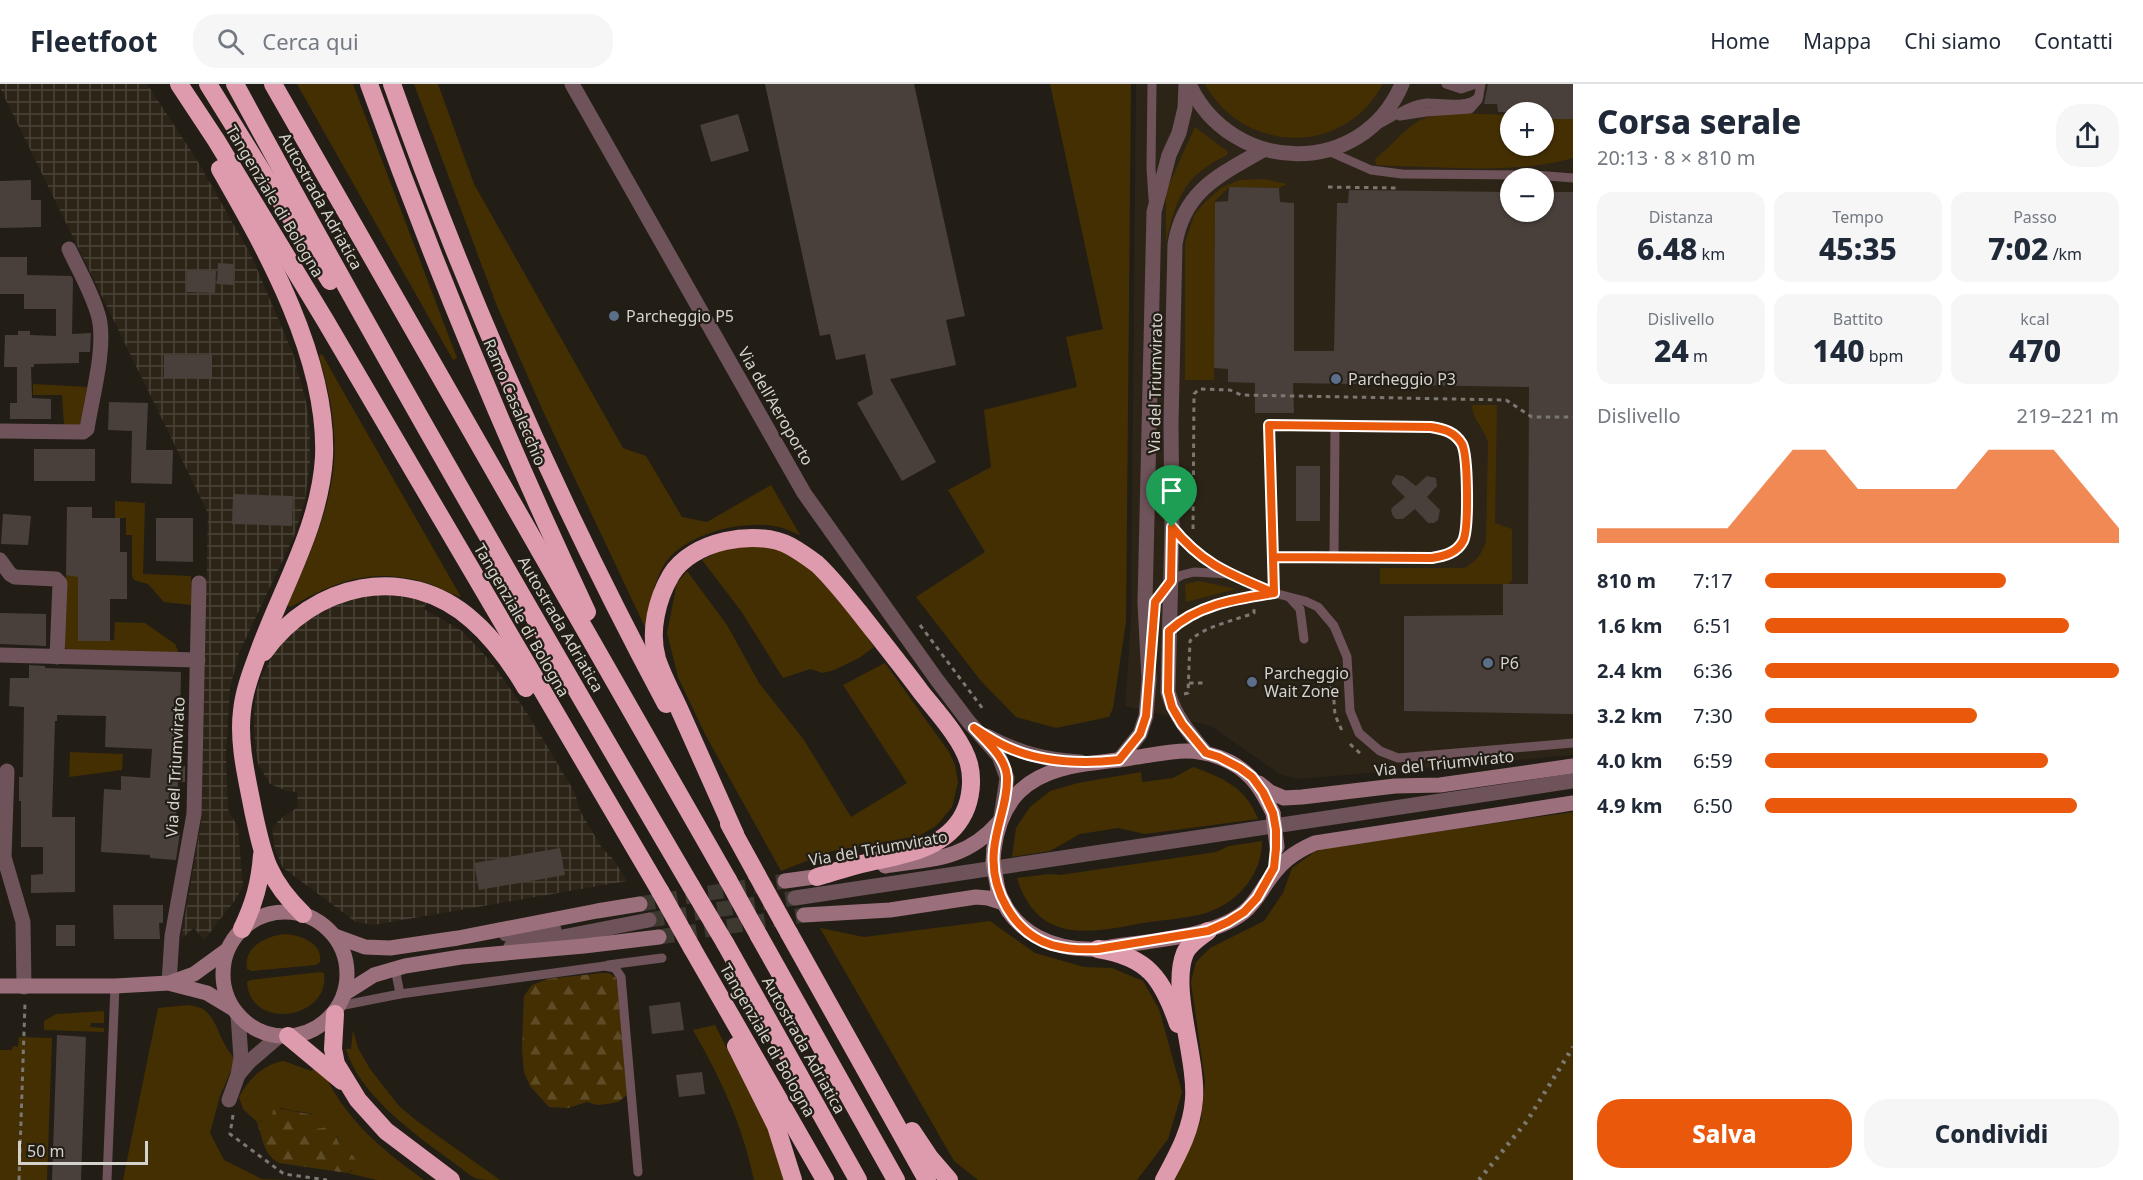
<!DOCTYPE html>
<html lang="it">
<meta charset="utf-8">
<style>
:root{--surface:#fff;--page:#f6f6f7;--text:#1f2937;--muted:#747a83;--line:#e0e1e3;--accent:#ea580c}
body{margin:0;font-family:"Noto Sans",sans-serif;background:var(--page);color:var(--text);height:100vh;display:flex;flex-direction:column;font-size:22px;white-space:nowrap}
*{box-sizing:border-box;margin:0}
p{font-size:20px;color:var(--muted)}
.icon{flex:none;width:33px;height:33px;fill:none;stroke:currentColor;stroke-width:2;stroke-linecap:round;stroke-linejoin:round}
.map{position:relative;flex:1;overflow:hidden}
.drawer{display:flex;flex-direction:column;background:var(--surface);width:570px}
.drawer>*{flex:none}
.fabs{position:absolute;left:1500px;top:18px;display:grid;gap:12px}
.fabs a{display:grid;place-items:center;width:54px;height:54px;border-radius:50%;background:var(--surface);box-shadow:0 2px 4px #0004;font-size:30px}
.scale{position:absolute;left:18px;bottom:15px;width:130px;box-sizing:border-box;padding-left:6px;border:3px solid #d5d2cd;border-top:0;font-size:16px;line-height:21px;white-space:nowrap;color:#d5d2cd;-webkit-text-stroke:4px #221e16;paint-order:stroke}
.pin{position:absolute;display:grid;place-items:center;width:51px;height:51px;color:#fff;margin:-62px -26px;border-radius:50% 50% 50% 0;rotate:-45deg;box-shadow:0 0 6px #0007}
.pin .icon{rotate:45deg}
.round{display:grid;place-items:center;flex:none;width:63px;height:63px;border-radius:24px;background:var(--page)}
.summary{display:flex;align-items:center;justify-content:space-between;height:102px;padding:0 24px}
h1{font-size:33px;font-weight:800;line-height:45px}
.figures{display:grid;grid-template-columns:repeat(3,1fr);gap:9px;height:102px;padding:6px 24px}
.figures div{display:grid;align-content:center;border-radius:15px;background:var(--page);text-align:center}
.figures b{font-size:30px;font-weight:800}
.figures small{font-size:16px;font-weight:400}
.figures p{font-size:16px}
.chart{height:168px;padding:12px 24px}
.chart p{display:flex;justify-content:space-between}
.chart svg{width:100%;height:108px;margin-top:6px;fill:var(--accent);opacity:.7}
.action{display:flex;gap:12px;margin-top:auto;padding:12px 24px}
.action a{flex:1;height:69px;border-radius:24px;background:var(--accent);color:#fff;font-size:24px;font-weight:800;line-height:69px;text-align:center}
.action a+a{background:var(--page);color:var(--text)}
ul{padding:0 24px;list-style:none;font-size:20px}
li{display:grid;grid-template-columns:96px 72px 1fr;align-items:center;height:45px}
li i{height:15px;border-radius:8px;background:var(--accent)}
header{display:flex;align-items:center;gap:36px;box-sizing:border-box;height:84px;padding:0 30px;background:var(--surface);border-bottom:2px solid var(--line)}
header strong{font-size:28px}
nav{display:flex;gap:33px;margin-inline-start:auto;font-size:21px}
.search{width:420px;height:54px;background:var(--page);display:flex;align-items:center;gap:15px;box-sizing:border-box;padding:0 21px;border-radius:24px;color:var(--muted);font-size:22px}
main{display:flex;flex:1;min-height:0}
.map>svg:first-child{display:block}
</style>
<header>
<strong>Fleetfoot</strong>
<div class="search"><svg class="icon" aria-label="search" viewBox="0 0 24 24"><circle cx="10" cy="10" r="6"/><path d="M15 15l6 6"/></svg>Cerca qui</div>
<nav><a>Home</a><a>Mappa</a><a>Chi siamo</a><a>Contatti</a></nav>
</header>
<main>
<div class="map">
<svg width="1573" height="1096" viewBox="0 0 1573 1096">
<defs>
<pattern id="industrial-grid" width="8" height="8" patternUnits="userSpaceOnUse" patternTransform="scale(1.5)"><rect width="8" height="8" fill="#2c2417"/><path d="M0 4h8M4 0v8" fill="none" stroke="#4a4338"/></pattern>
<pattern id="forest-firs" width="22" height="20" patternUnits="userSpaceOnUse" patternTransform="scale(1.5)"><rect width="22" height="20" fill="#442f03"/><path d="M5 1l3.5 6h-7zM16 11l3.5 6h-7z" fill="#5e4c27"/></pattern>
</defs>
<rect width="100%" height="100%" fill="#221e16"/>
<g fill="url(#industrial-grid)">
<path d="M0 0H147L197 76 252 173 293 270 306 317 310 349V378L305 416 294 452 239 569 230 604 226 670 228 726 238 743 243 802 236 815 204 856 194 844 181 855 201 739 208 429 0 4Z"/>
<path d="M388 510 427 517 424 525 462 547 492 579 527 629 575 709 579 725 602 764 613 775 627 797 374 841 356 838 283 784 275 765 272 745 279 736 298 723 297 708 287 707 270 700 258 680 254 649V629L256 609 261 593 276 565 302 539 349 514Z"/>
</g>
<path fill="#2c2417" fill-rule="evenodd" d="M1136 0H1573V671L1300 695 1281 691 1211 642 1125 622 1131 537ZM1510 28H1544V62H1510ZM1510 94H1544V128H1510Z"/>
<g fill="#442f03">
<path d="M297 0H353L457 274 453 276Z"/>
<path d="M414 0H438L474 100 623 364 646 372 682 433 707 438 771 401 800 451C792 448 783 443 774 442 741 436 683 450 664 481 653 499 650 522 645 543L542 325 497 222Z"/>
<path d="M1050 0H1131L1126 538 1113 624 1109 633 1056 644 1016 633 981 597 916 513 985 468 948 406 991 383 984 326 1077 303 1066 253 1103 245Z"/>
<path d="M1205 0H1383C1375 13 1366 26 1353 35 1304 71 1233 53 1205 0Z"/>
<path d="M1573 29V74C1519 90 1449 83 1393 82L1376 81 1375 75C1390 64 1402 47 1417 38 1436 25 1487 31 1510 31V62H1544V31Z"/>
<path d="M1195 43 1228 68 1227 71C1183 92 1176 115 1166 159V107Z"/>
<path d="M1264 95 1287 100 1279 104 1229 103 1215 117 1214 296H1185V159L1194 131 1204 119 1221 104 1239 96Z"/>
<path d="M322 270 336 295 461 513C450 510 439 503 427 499 375 483 336 496 291 523L287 521C305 481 325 439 332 395 339 354 331 312 319 272Z"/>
<path d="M33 300 87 303 80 341H64L62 311H33Z"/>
<path d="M1472 321H1497L1495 439 1512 445V497L1508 500H1380V484H1464C1476 478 1482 470 1486 457L1488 358C1483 341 1473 338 1472 321Z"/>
<path d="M115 417 145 419 143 490 191 492V521L164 518 148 500 134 496 132 492V451H126V434H115Z"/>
<path d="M752 460C760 461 771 461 779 464 820 479 850 529 874 563L859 574 834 586 823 589 810 585 783 594 741 527 702 476 720 467Z"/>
<path d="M687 487 727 541 759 599 804 656 851 733 907 699 843 601 885 579 949 668 955 681 958 698 952 723 936 742 919 752 832 767 781 787 705 650 678 593 667 549 677 499Z"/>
<path d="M66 491H78V556H114L115 538 145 539 175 560 179 569 67 566 63 560Z"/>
<path d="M1199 497 1236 505 1186 518 1185 500Z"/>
<path d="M70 668 123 670 122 686 69 693Z"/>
<path d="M1193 683C1223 694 1246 703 1258 735L1145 750 1118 744 1080 750 1050 767 1012 773 1016 744 1030 723 1050 707 1078 699 1141 688 1142 698 1173 694Z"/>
<path d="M1573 728V1096H1173L1201 1036 1205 997 1191 898 1196 878 1210 864 1264 837 1283 809 1292 784 1320 764Z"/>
<path d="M1262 757C1262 789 1240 816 1211 827 1195 834 1161 836 1143 839 1116 844 1082 852 1056 842 1035 834 1023 814 1017 794L1050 790 1060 791 1216 768 1229 762Z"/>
<path d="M990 837 1035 869 1084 883 1112 884 1143 897 1159 925 1182 1008 1168 1055 1137 1096H978L954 1077 820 844 864 853Z"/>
<path d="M285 850C300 851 323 859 320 878L316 881 252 887 247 885C243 863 266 852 285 850Z"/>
<path d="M320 888 324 889C331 935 250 948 247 898L250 896Z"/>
<path d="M189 921C193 922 199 923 203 925 219 936 220 962 236 975L220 1012 210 1049 224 1076 262 1095 287 1096H123L158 924Z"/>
<path d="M104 927V939H91L90 943 104 944V948L44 946V937L56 930Z"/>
<path d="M715 941 767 1042 784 1096H754C742 1040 721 995 693 946Z"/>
<path d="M353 946 358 964 370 985 399 1022 417 1037 500 1096C493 1096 483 1096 477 1095 468 1091 459 1082 450 1076 414 1050 359 1010 346 965H351Z"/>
<path d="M19 953 52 954 47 1096H0V966H12L13 962 18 963Z"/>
<path d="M284 977 311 987 316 982C328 994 334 1010 345 1024 366 1053 395 1075 424 1096H377L347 1089 352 1087 356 1076 349 1066 339 1060 337 1052 327 1043 315 1045V1031C304 1027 292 1028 281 1024L272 1029 273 1032 270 1037 265 1035 257 1038 243 1025 239 1013C249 995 263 980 284 977Z"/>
</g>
<g fill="url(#forest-firs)">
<path d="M602 889H609L616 894 617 900 627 1011 618 1018 607 1020 597 1021 587 1018 568 1024 549 1023 530 1002 524 988 522 965 524 912 532 901 547 895Z"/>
<path d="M274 1024 315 1031V1045L327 1043 334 1046 339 1060 349 1066 356 1076 355 1084 347 1089 279 1079C264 1072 262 1052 257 1038L266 1035 270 1036Z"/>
</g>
<g fill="#49403b">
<path d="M765 0H914L965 232 946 236 956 281 890 295 936 378 902 397 857 319 873 310 865 270 836 276 830 250 820 252Z"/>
<path d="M1488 0H1573V35H1544V28H1498L1497 20H1484Z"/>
<path d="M738 30 749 67 711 78 700 41Z"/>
<path d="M31 96V116H41V143L0 144V97Z"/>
<path d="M1229 103 1279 104 1280 118 1294 119V267H1334L1337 119H1348L1349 106 1510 108V128H1544V108H1573V630L1404 627V532L1503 531V500H1528L1529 303 1293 299 1294 329H1255V299L1228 298V285L1214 284 1215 118 1228 117Z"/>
<path d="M0 173H27V191L71 192 73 195 72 250 91 249 90 268H79V279L34 280V283H31L32 314 51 315V335H10V319H17V283H4L5 251H18V247H30V251L56 252V225H24V210H0Z"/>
<path d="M218 179 234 180 233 201 217 200Z"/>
<path d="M187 186 216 187 215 209 186 208Z"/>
<path d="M164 271H212V295L164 294Z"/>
<path d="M109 318 148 319 146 366H173L172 400 131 399 132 347 108 346Z"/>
<rect x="34" y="365" width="61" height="32"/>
<rect x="1296" y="382" width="24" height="55"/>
<path d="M1396 391 1403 392 1416 402 1427 392 1436 394 1437 402 1427 413 1440 426 1438 436 1434 439H1428L1415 425 1403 435H1396L1393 432 1391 426 1393 423 1405 413 1392 400V397Z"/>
<path d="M233 410 293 412 292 442 232 440Z"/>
<path d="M67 423H92V434H120V468H127V515H110V557H78V493L66 491Z"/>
<path d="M3 430 31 432 28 461 1 460Z"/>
<path d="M156 434H193V478L156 477Z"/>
<path d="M0 529 46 530V562L0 560Z"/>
<path d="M29 581 45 582V584L181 588 180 635 184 636 182 682H185V698H178L175 748H180L176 776 150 774V771L101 768 104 705 121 706V692L150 694 152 665 105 663 106 632 57 631V637H55L52 733H75V808L31 809V791L43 790V763H21V717H19V693H23L24 623 9 622 10 594H29Z"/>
<path d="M560 764 565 791 479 806 474 779Z"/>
<path d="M113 821H163V839H159L160 855H114Z"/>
<rect x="56" y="841" width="19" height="21"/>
<path d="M680 918 684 946 652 950 649 922Z"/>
<path d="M57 951 86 953 81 1096H52Z"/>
<path d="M702 988 705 1010 679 1013 676 991Z"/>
</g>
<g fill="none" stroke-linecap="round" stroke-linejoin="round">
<path stroke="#3d3931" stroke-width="15" stroke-dasharray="15 8" stroke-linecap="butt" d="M649 836 795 814"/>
<g stroke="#3d3931" stroke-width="15" stroke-dasharray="15 8" stroke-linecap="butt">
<path d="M640 820 785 797"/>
<path d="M659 853 804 831"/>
</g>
<g stroke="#7b7771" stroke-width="3" stroke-dasharray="4.5 4.5" stroke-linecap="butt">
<path d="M1328 103 1398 104"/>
<path d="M1193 445 1194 310 1199 305 1230 306 1241 311 1506 316 1532 333H1573"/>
<path d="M920 541 983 625"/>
<path d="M1189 599H1205"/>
<path d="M1318 604H1333L1335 631 1343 649"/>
<path d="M1184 610 1188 609 1190 557C1202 543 1236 536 1254 529V525"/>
<path d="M1350 660 1362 671"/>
<path d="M233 1031 230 1050 284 1090 327 1096"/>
<path d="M19 1096 25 919"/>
</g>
<g stroke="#6e535a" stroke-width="9">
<path d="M1152 0 1151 84 1153 115"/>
<path d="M1446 0 1461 5 1476 0"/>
<path d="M1400 32 1426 28 1470 25 1478 16 1481 0"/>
<path d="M1379 40C1395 32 1410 20 1428 19 1442 19 1470 25 1479 12"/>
<path d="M1326 66 1371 86 1402 90 1535 91 1573 94"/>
<path d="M1173 444 1197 470 1226 488"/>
<path d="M1273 473 1432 474C1444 472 1457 469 1463 457 1469 445 1468 372 1462 360 1455 348 1444 345 1431 343L1269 341 1274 509"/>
<path d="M1334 474 1335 343"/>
<path d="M1290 514 1300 525 1304 555"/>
<path d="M1169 547C1197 520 1236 515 1272 509"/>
<path d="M1153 551 1155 518 1171 497 1182 491 1194 488 1228 490 1274 509 1305 517 1318 523 1334 542 1347 573 1350 627 1359 649 1380 667 1398 674 1573 659"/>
<path d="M608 881 662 874"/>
<path d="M400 910 605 882 615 884 621 893 638 1088"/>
<path d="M339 922 400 910 395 884"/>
<path d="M107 1096 115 902"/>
</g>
<g stroke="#6e535a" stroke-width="15">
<path d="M572 0 804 409 937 596 968 637 999 672 1007 694 1001 733"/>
<path d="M1189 0C1231 91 1362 95 1402 0"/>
<path d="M0 347 83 348 87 345C92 313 106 264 99 234 93 210 79 187 69 165"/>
<path d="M0 476 10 490 15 493 56 495 60 499 57 573"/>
<path d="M0 571 198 576"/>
<path d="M987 652C1018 669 1047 676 1081 678"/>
<path d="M1206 669C1190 650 1175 633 1168 608L1172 443 1171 339 1175 160C1184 106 1220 91 1263 66"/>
<path d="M1119 676 1140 650 1146 632 1149 595 1145 519 1154 128 1169 71 1179 49 1185 24 1186 0"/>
<path d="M7 687 4 773 23 838 24 903"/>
<path d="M795 814 1573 697"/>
<path d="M506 850 554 846"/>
<path d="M511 863 649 836"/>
<path d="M169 899 172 852 194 730 199 499"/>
<path d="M238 991 249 978 279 952"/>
<path d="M229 1016 238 991 241 974 238 931"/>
</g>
<g stroke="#9b707c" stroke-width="15">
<path d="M1259 699 1270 708 1284 714 1302 713 1395 702 1440 701 1573 682"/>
<path d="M994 765C997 744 1003 724 1019 708 1048 679 1094 680 1131 674 1149 672 1168 667 1186 667 1201 667 1216 671 1230 678 1253 690 1262 707 1273 729"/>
<path d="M885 782C932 775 966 776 999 738"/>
<path d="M785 797 829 791"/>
<path d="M998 806C1013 850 1055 867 1098 865 1139 857 1212 855 1244 828 1253 821 1260 809 1266 800 1280 779 1292 769 1315 759L1573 719"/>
<circle cx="285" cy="890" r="62"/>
<path d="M804 831 890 826 976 813 988 814 1004 819"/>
<path d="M335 852 365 863 390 864 458 854 597 827 640 820"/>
<path d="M172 900 207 909 232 924"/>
<path d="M0 902H115L169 899 194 890 227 866"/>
<path d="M344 910 374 891 405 882 461 873 584 862 659 853"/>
</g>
<g stroke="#de9bad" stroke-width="18">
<path d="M179 0 216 56 325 236 660 807"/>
<path d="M208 0 330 197"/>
<path d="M235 0C381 270 535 536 691 802"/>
<path d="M273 0 728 796"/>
<path d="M369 0C433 179 506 356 587 528"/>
<path d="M392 0C467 213 559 420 666 620"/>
<path d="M220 85C267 167 328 275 324 373 320 443 281 505 258 570 251 589 244 607 242 627 238 660 247 694 253 726 263 772 267 795 303 830"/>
<path d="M264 568C313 500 405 477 472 536 494 555 511 579 526 604"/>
<path d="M729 740 757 791"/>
<path d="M735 750C717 710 699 670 681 629 673 611 663 593 657 575 649 547 657 515 671 491 691 457 756 444 790 462 799 467 809 474 817 480 832 494 846 512 859 528 880 555 901 581 921 608 936 627 963 656 969 680 973 695 971 715 964 729 946 766 901 771 866 779 849 783 833 788 817 793"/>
<path d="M242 845C254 820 260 799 262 771"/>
<path d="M789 849 927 1096"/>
<path d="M759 852 896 1096"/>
<path d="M725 859 858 1096"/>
<path d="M692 864 825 1096"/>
<path d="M1098 865C1148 873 1162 894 1178 940"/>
<path d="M335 930 333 965 336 980 358 1016 386 1047 451 1096"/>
<path d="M288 952 342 997"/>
<path d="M736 962 776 1042 793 1096"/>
<path d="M912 1047 930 1074 949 1096"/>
<path d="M1164 1096C1178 1070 1192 1045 1194 1015 1197 973 1170 905 1185 869 1189 860 1200 853 1208 847"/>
</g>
<path stroke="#7c7872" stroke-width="4.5" stroke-dasharray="3 6" stroke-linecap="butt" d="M1479 1096 1527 1037 1573 963"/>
<g stroke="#9b707c" stroke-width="15">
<path d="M1273 729 1277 763"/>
<path d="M994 765 993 778 998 806"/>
</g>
<g stroke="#de9bad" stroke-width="18">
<path d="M757 791 789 849"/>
<path d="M728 796 759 852"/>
<path d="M691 802 725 859"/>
<path d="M660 807 692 864"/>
</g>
</g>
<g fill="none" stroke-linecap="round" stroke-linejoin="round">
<defs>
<path id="route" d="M1172 443 1171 497 1155 518 1146 632 1140 650 1119 676C1082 680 1042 679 1007 663 996 658 985 651 974 644 987 658 1006 674 1007 693 1008 718 996 742 994 766 990 805 1013 849 1052 861 1067 865 1083 866 1098 865L1208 847 1228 838 1244 828 1257 814 1274 784 1276 764V746L1273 729 1263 708 1252 693 1240 684 1219 673 1206 669 1182 640 1172 623 1168 608 1169 547C1198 520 1237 515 1274 509L1273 473 1432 474C1444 472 1457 469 1463 457 1469 445 1468 372 1462 360 1455 348 1444 345 1431 343L1269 341 1274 509C1230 490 1203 481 1172 443"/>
</defs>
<use href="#route" stroke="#fff" stroke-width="12"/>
<use href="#route" stroke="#ea580c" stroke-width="8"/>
</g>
<g fill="#5c6f8a" stroke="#221e16" stroke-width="2">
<circle cx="614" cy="232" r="6"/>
<circle cx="1336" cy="295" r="6"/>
<circle cx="1488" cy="579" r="6"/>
<circle cx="1252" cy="598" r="6"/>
</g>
<g text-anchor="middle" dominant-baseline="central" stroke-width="4.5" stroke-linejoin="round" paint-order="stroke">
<g font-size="16" fill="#d5d2cd" stroke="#221e16">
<text transform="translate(275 117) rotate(59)">Tangenziale di Bologna</text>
<text transform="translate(321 117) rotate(61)">Autostrada Adriatica</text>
<text transform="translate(1155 299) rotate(-89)">Via del Triumvirato</text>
<text transform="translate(515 318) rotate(67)">Ramo Casalecchio</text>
<text transform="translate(776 322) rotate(60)">Via dell'Aeroporto</text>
<text transform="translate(522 536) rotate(60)">Tangenziale di Bologna</text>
<text transform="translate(561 540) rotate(60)">Autostrada Adriatica</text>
<text transform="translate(1444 679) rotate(-6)">Via del Triumvirato</text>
<text transform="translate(175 683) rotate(-87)">Via del Triumvirato</text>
<text transform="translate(878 764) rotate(-10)">Via del Triumvirato</text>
<text transform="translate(768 956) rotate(60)">Tangenziale di Bologna</text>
<text transform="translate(804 961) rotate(61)">Autostrada Adriatica</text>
</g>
<g font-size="16" fill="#d5d2cd" stroke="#221e16" text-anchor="start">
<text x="626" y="232">Parcheggio P5</text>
<text x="1348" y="295">Parcheggio P3</text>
<text x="1500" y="579">P6</text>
<text x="1264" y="589">Parcheggio<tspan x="1264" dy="18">Wait Zone</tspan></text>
</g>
</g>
</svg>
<div class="fabs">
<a>+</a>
<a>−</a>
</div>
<div class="scale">50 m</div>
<div class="pin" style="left:1172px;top:443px;background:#1e9e55"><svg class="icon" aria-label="arrive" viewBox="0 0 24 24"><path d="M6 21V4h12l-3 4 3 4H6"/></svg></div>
</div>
<section class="drawer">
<div class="summary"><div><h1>Corsa serale</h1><p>20:13 · 8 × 810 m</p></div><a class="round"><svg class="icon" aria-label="share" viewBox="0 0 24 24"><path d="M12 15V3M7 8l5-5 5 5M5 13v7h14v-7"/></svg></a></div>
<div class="figures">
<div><p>Distanza</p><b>6.48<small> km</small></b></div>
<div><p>Tempo</p><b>45:35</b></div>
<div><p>Passo</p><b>7:02<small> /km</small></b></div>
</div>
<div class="figures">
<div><p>Dislivello</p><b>24<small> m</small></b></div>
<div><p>Battito</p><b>140<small> bpm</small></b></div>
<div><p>kcal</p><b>470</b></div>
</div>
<div class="chart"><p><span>Dislivello</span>219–221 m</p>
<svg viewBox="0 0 160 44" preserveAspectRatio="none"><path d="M0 44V38L10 38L20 38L30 38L40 38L50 22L60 6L70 6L80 22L90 22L100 22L110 22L120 6L130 6L140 6L150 22L160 38V44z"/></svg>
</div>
<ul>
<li><b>810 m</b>7:17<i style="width:68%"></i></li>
<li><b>1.6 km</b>6:51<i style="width:86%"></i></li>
<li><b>2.4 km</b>6:36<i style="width:100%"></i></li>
<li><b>3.2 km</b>7:30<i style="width:60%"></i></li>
<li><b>4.0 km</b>6:59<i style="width:80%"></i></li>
<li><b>4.9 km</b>6:50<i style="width:88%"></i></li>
</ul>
<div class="action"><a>Salva</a><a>Condividi</a></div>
</section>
</main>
